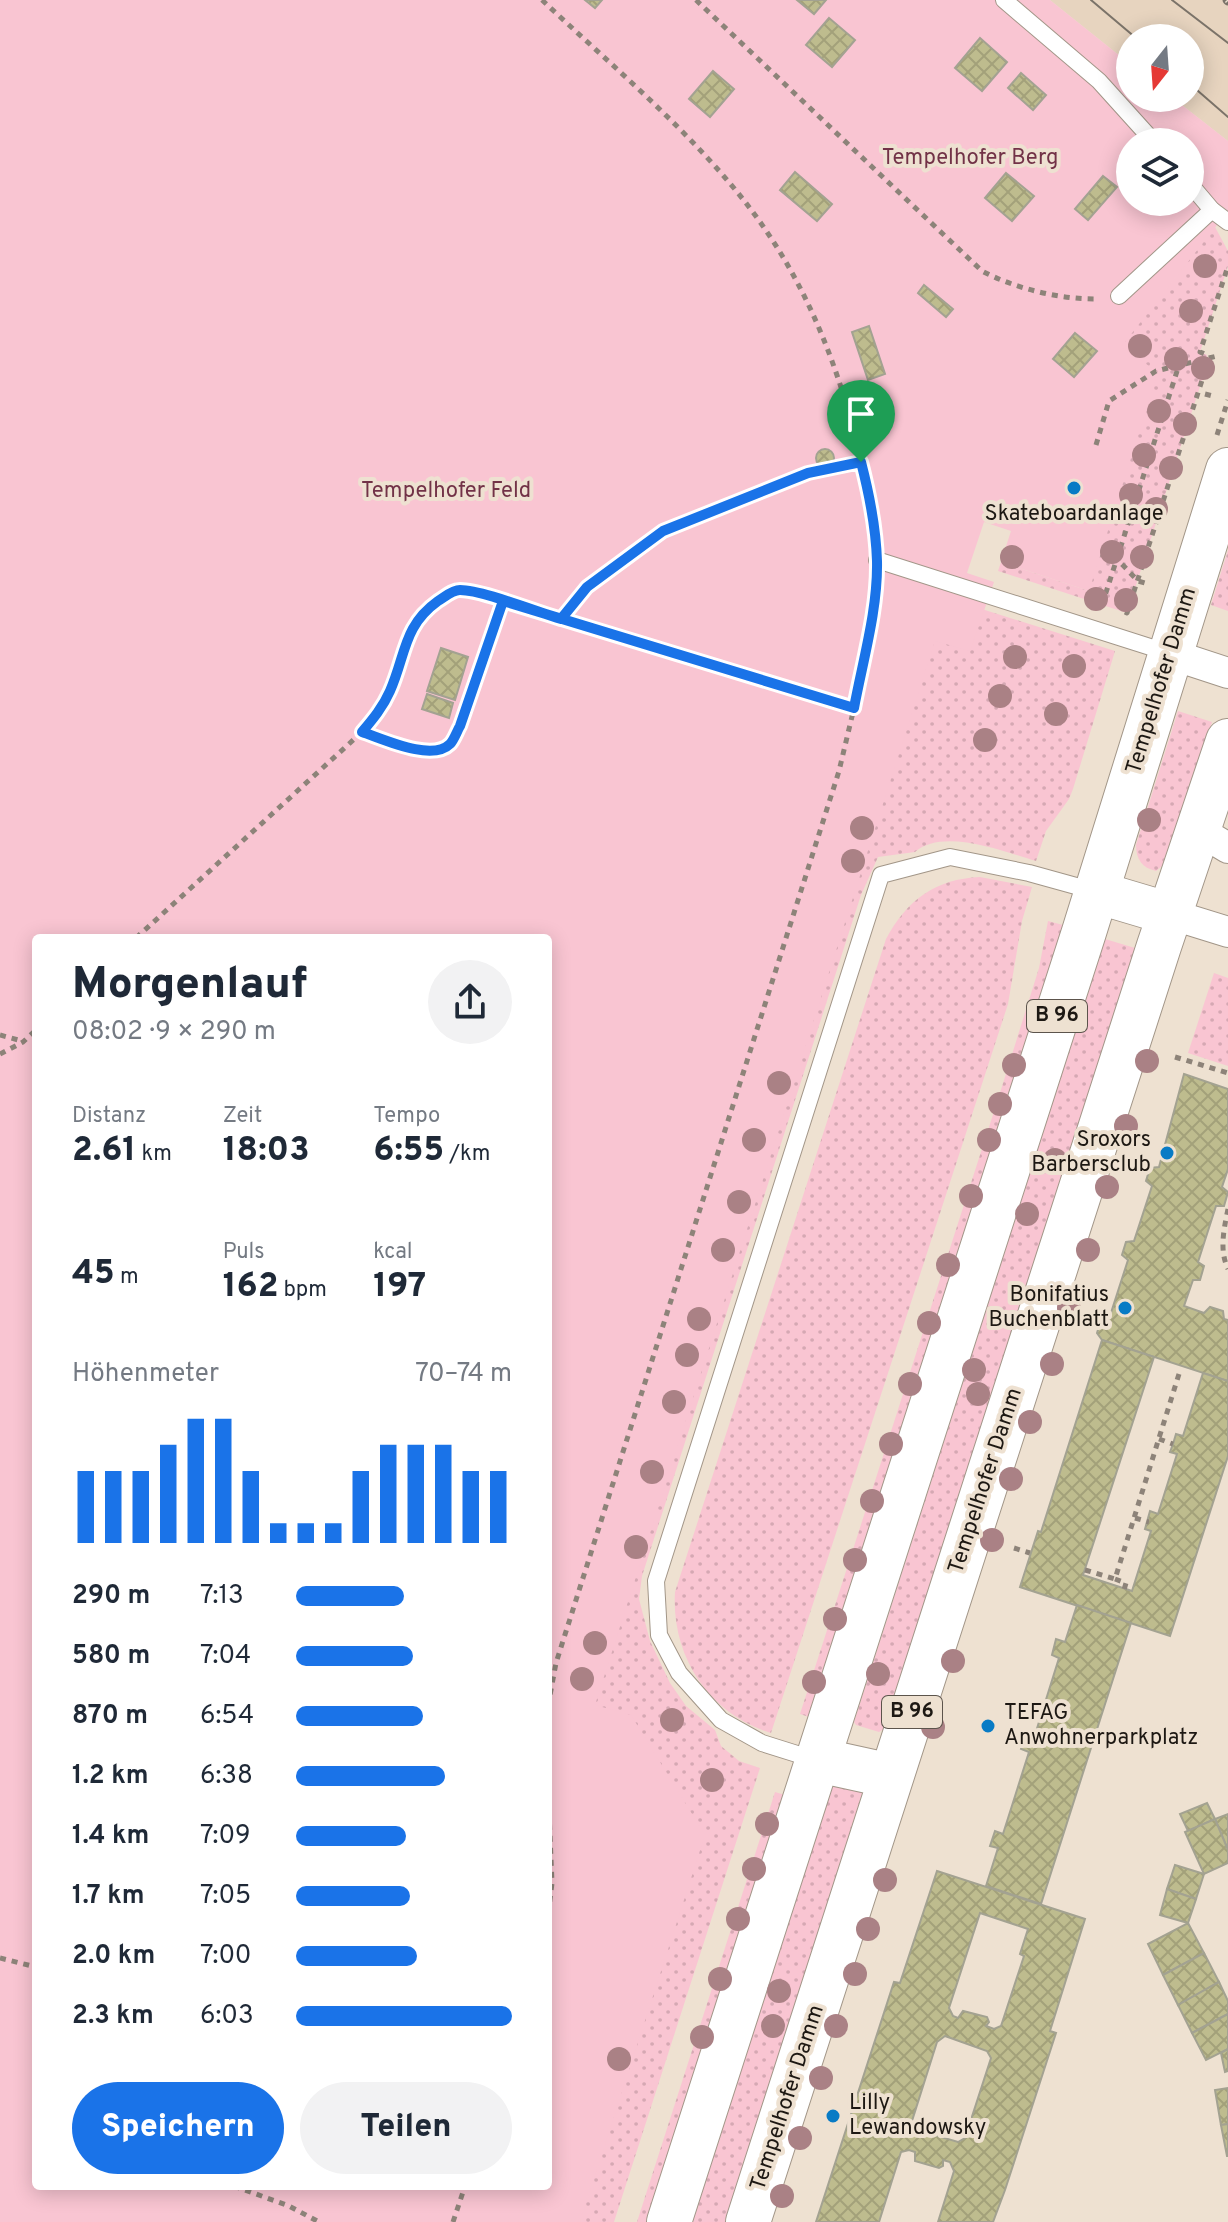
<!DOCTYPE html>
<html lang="de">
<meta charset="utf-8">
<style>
:root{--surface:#fff;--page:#f2f2f3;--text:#1f2937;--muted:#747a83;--accent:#1a73e8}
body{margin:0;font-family:Overpass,sans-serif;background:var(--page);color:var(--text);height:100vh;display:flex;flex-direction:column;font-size:30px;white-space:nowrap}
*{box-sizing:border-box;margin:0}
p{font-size:26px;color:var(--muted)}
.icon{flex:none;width:44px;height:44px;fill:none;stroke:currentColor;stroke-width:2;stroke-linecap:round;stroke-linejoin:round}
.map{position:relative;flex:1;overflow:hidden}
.side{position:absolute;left:32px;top:934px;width:520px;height:1256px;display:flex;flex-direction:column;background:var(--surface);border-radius:8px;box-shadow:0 4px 20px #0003}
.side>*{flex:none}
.needle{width:52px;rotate:197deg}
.tools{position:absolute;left:1116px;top:24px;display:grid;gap:16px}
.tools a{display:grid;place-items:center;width:88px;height:88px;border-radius:50%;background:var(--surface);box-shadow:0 4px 20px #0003;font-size:40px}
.pin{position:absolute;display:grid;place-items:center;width:68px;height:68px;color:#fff;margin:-82px -34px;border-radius:50% 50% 50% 0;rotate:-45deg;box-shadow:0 0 8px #0007}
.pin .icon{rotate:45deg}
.round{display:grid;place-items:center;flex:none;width:84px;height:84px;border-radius:42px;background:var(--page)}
.overview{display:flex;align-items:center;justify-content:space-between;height:136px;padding:0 40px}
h1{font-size:44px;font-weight:800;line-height:60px}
.metrics{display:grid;grid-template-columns:repeat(3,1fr);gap:12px;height:136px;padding:8px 40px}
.metrics div{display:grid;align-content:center}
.metrics b{font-size:34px;font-weight:800}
.metrics small{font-size:22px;font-weight:400}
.metrics p{font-size:22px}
.chart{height:224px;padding:16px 40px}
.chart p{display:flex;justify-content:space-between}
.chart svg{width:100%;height:144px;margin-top:8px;stroke:var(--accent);stroke-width:6}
.cta{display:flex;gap:16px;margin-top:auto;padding:16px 40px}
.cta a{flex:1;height:92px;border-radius:48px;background:var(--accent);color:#fff;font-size:32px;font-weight:800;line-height:92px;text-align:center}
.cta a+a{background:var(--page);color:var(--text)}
ul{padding:0 40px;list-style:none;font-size:26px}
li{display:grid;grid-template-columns:128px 96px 1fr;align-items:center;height:60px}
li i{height:20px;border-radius:10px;background:var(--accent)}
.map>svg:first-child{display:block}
</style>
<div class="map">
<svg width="1228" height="2222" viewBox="0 0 1228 2222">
<defs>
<pattern id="grass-dots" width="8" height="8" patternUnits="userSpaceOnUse" patternTransform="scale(2)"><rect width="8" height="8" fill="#f9c5d2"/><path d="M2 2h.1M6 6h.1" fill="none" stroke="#d5a8b3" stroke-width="1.8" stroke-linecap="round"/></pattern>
<pattern id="building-cross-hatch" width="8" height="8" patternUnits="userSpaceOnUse" patternTransform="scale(2)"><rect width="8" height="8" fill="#bebc8e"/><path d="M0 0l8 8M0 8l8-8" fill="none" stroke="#a3a17a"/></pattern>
</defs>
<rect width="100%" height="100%" fill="#eee1d1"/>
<path fill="#e7d4bf" d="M1050 0H1228V141L1173 98H1190V38H1130V64Z"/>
<g fill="url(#grass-dots)">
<path d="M1215 227 1228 251V266L1200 352 1207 355 1205 371 1127 613 998 571 1001 562 1089 591 1120 347Z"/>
<path d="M1228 550V611L1211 605Z"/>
<path d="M947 598 1115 651 1073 789 1069 799 1046 831 1036 861C1005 852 943 827 915 852L878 857 861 895 642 1576 639 1599 650 1641 670 1683 686 1706 715 1730 721 1746 739 1761 760 1768 614 2222H469L548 2186 562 1751Z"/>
<path d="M1178 711 1212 722 1162 866 1156 871C1142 868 1136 859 1136 845Z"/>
<path d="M980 877 1032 887 1022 921 1008 1004 771 1733C709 1714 671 1656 675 1592L886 939C907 900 935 879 980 877Z"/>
<path d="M1048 921 1063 925 809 1717 800 1714 999 1096 1039 968Z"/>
<path d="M1105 939 1135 948 885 1728 879 1732 856 1725 854 1722Z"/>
<path d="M1214 973 1228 978V1066L1188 1053Z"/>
<path d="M834 1779 863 1791 726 2222H691Z"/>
<path d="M775 1792 785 1795 648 2222H637Z"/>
</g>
<path fill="#f9c5d2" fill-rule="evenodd" d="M0 0H1050L1130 64V98H1173L1228 141V211L1121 347 1158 372 1089 591 1001 562 1011 531 984 522 967 573 994 582 970 651 935 641 595 1705 631 1715 705 1835 580 2222H0ZM1130 142H1190V202H1130ZM36 938H548V2186H36Z"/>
<g fill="url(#building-cross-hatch)" stroke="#a3a291" stroke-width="2" fill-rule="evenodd">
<path d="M585 0H602L595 8Z"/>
<path d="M797 0H826L814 14Z"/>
<path d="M829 18 855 40 832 67 806 45Z"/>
<path d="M980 38 1007 62 982 91 955 68Z"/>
<path d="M713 71 734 89 710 117 689 99Z"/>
<path d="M1021 73 1046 95 1033 110 1008 88Z"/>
<path d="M795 172 832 204 817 221 780 190Z"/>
<path d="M1006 173 1034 196 1012 221 985 198Z"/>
<path d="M1103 176 1117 187 1088 220 1075 209Z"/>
<path d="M924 285 953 309 946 317 918 293Z"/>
<path d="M869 326 885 374 868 380 852 332Z"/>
<path d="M1075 333 1097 351 1074 377 1053 359Z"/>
<circle cx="825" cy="458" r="9"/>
<path d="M441 648 468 657 455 700 427 691Z"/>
<path d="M427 694 453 703 449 718 422 709Z"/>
<path d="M1184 1074 1228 1089V1169L1222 1187 1228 1192 1224 1206H1216L1198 1262 1204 1266 1200 1280H1193L1184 1306 1204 1313 1210 1307 1223 1311 1224 1319 1228 1320V1381L1102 1340 1097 1333 1101 1320 1109 1319 1128 1260 1122 1255 1126 1242 1134 1241 1152 1186 1146 1181 1150 1168 1159 1167Z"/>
<path d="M1102 1340 1154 1357 1083 1575 1132 1591 1151 1531 1145 1529 1150 1511 1158 1514 1177 1454 1170 1452 1173 1444 1176 1434 1183 1436 1203 1373 1228 1381V1456L1170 1636 1020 1587 1038 1531 1041 1532Z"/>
<path d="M1077 1605 1131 1623 1041 1904 986 1886 998 1848 990 1846 995 1831 1003 1834 1029 1752 1021 1749 1023 1742 1026 1735 1034 1738 1059 1658 1052 1655 1056 1639 1065 1642Z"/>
<path d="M1207 1803 1215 1819 1188 1831 1180 1814Z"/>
<path d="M1228 1814V1850L1215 1819Z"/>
<path d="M1215 1819 1228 1850V1863L1204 1874 1185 1832Z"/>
<path d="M1175 1865 1204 1874 1196 1899 1167 1889Z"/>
<path d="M937 1871 1085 1919 1050 2031 1056 2033 1005 2190 993 2222H938L954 2171 950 2162 943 2160V2166L939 2168 915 2161V2152L909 2150 901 2152 879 2222H816L894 1982 900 1983ZM980 1913 1028 1929 1020 1954 1024 1956 1001 2026 994 2029 986 2026 989 2022 987 2017 963 2011 958 2018 953 2016 949 2008ZM945 2036 987 2051 991 2058 965 2138 958 2142 917 2130 912 2121 937 2042Z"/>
<path d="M1167 1889 1196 1899 1188 1923 1160 1915Z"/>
<path d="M1188 1923 1204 1953 1163 1975 1148 1944Z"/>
<path d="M1204 1953 1219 1982 1178 2005 1163 1975Z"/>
<path d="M1219 1982 1228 2001V2014L1192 2033 1178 2005Z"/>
<path d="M1228 2014V2049L1206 2060 1192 2033Z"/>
<path d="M1228 2049V2071L1225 2072 1221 2053Z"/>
<path d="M1228 2088V2124L1221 2125 1215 2090Z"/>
<path d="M1228 2124V2156H1227L1221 2125Z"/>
</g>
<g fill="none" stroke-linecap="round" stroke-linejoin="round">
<defs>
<g id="lane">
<path d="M1004 0 1099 81 1154 142"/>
<path d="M1190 184 1212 210 1228 222"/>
<path d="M1119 296 1212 210"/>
<path d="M877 560 1169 653"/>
<path d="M816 1760 762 1743 721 1720 679 1673 659 1635 656 1581 881 875 950 857 1029 873 1094 891"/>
</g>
<g id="street">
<path d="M1170 654 1228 673"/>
<path d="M1198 830 1228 848"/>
<path d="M1170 914 1228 932"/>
</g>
<path id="secondary" d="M1096 892 1170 914"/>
<g id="primary">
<path d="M818 1760 891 1776"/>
<path d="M669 2222 1084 932 1228 470"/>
<path d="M748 2222 1159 946 1228 741"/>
</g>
</defs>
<use href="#lane" stroke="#a29688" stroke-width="18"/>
<use href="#street" stroke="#a29688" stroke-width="32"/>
<use href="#secondary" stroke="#a29688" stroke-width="44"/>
<use href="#primary" stroke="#a29688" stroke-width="46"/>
<g stroke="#8d8379" stroke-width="5" stroke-dasharray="6 6" stroke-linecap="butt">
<path d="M542 0C611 65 696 136 752 211 823 305 859 423 874 538"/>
<path d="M696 0 982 271C1014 288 1058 299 1095 299"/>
<path d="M1205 394 1213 396"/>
<path d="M1217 435 1228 400"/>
<path d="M1096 445 1109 401 1156 371 1217 356"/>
<path d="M1101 554 1117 559 1138 581 1145 583"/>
<path d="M1102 605 1179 365"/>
<path d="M1125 612 1127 613 1205 371 1207 355 1200 352 1228 266"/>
<path d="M561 619 587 587 663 531 808 473 861 462"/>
<path d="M362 732C384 739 432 762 450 744 454 740 457 732 460 726L503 601"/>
<path d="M136 938 362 732C373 719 384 706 391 690 410 645 406 612 458 590L503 601 854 708"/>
<path d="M0 1035 22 1041"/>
<path d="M0 1054 23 1042 36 1030"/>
<path d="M1175 1057 1228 1073"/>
<path d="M1228 1209C1224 1229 1219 1250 1228 1269"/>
<path d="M1159 1439 1173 1444"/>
<path d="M1135 1518 1149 1522"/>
<path d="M1014 1548 1030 1553"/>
<path d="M1085 1570 1115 1579 1179 1374"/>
<path d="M1115 1579 1126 1583 1124 1590"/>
<path d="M548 1706 556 1663 839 771 854 708 876 583"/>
<path d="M548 1788 552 1883 548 1916"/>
<path d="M0 1958 36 1967"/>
<path d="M234 2186 289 2206 319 2222"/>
<path d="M453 2222 465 2186"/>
</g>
<use href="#lane" stroke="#fff" stroke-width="16"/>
<use href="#street" stroke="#fff" stroke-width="30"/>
<use href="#secondary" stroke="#fff" stroke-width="42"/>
<use href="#primary" stroke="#fff" stroke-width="44"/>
<g stroke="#7b7369" stroke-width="2">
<path d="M1091 0 1136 38"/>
<path d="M1172 0 1228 43"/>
<path d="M1190 84 1228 117"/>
</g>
<defs>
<path id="rail" d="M1227 0 1228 1"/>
</defs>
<use href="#rail" stroke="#7b7369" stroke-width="9"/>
<use href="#rail" stroke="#eee1d1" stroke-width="6" stroke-dasharray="18" stroke-linecap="butt"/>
</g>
<g fill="#aa8185">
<circle cx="1205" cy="266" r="12"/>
<circle cx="1191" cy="311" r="12"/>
<circle cx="1140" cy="346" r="12"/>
<circle cx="1176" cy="359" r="12"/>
<circle cx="1203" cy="368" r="12"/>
<circle cx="1159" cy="411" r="12"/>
<circle cx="1185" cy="424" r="12"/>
<circle cx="1144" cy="455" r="12"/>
<circle cx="1171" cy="468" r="12"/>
<circle cx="1131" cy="495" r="12"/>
<circle cx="1156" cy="509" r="12"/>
<circle cx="1112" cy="552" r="12"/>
<circle cx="1012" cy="557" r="12"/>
<circle cx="1142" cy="557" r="12"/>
<circle cx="1096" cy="599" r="12"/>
<circle cx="1126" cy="600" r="12"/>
<circle cx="1015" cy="657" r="12"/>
<circle cx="1074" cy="666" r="12"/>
<circle cx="1000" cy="696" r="12"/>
<circle cx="1056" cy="714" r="12"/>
<circle cx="985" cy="740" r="12"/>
<circle cx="1149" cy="820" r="12"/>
<circle cx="862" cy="828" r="12"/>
<circle cx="853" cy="861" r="12"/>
<circle cx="1147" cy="1061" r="12"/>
<circle cx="1014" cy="1065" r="12"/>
<circle cx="779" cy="1083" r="12"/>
<circle cx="1000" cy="1104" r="12"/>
<circle cx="1126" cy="1126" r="12"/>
<circle cx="754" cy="1140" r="12"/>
<circle cx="989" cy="1140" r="12"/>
<circle cx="1055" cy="1160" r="12"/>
<circle cx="1107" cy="1187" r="12"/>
<circle cx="971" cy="1196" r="12"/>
<circle cx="739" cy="1202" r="12"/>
<circle cx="1027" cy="1214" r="12"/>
<circle cx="723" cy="1250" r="12"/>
<circle cx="1088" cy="1250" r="12"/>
<circle cx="948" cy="1265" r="12"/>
<circle cx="1069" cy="1308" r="12"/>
<circle cx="699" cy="1319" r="12"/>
<circle cx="929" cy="1323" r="12"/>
<circle cx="687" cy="1355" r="12"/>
<circle cx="1052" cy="1364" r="12"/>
<circle cx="974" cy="1370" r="12"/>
<circle cx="910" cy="1384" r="12"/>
<circle cx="978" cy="1394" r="12"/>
<circle cx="674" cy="1402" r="12"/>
<circle cx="1030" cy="1422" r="12"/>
<circle cx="891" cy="1444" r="12"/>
<circle cx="652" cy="1472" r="12"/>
<circle cx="1011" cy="1479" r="12"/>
<circle cx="872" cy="1501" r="12"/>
<circle cx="992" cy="1540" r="12"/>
<circle cx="636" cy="1547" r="12"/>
<circle cx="855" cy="1560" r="12"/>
<circle cx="835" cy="1619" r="12"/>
<circle cx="595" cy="1643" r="12"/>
<circle cx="953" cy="1661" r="12"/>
<circle cx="878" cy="1674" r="12"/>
<circle cx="582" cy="1679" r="12"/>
<circle cx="814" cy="1682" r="12"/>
<circle cx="672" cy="1720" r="12"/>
<circle cx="933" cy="1727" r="12"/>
<circle cx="712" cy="1780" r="12"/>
<circle cx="767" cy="1824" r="12"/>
<circle cx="754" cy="1869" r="12"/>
<circle cx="885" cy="1880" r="12"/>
<circle cx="738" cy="1919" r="12"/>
<circle cx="868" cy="1929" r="12"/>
<circle cx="855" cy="1974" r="12"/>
<circle cx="720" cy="1979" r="12"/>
<circle cx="779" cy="1991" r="12"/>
<circle cx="773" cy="2026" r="12"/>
<circle cx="836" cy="2026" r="12"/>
<circle cx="702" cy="2037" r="12"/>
<circle cx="619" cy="2059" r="12"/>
<circle cx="821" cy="2078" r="12"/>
<circle cx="800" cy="2138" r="12"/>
<circle cx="782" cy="2196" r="12"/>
</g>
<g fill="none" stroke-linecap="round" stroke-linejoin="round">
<defs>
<path id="route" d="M861 462 808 473 663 531 587 587 561 619C537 612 482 590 460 590 452 590 445 597 438 601 403 626 406 655 390 691 383 707 373 719 362 732 383 739 432 762 450 744 454 740 457 731 460 726L503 601 854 708C863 660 878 609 877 561 876 529 869 493 861 462"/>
</defs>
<use href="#route" stroke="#fff" stroke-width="16"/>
<use href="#route" stroke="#1a73e8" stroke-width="10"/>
</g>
<g fill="#087bc5" stroke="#eee1d1" stroke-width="3">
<circle cx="1074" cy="488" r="8"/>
<circle cx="1167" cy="1153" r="8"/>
<circle cx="1125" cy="1308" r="8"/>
<circle cx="988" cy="1726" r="8"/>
<circle cx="833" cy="2116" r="8"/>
</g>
<g text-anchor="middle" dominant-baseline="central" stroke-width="8" stroke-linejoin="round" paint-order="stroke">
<g fill="#eee1d1" stroke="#5c544c" stroke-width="2">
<rect x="1027" y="1000" width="60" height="32" rx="6"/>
<rect x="882" y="1696" width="60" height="32" rx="6"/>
</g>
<g font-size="20" font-weight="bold" fill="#1d1813">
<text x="1057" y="1016">B 96</text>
<text x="912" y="1712">B 96</text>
</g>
<g font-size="22" fill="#723247" stroke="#eee1d1">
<text x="970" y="158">Tempelhofer Berg</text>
<text x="446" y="491">Tempelhofer Feld</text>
</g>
<g font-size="22" fill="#1d1813" stroke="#eee1d1" text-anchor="end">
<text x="1074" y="514" text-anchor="middle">Skateboardanlage</text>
<text x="1151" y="1140">Sroxors<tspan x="1151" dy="25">Barbersclub</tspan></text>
<text x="1109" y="1295">Bonifatius<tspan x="1109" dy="25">Buchenblatt</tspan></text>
<text x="1004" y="1713" text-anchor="start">TEFAG<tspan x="1004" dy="25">Anwohnerparkplatz</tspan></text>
<text x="849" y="2103" text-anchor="start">Lilly<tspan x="849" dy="25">Lewandowsky</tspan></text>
</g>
<g font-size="22" fill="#1d1813" stroke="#eee1d1">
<text transform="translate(1162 681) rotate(-73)">Tempelhofer Damm</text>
<text transform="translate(986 1481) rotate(-72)">Tempelhofer Damm</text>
<text transform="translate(788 2098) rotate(-72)">Tempelhofer Damm</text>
</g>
</g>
</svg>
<div class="tools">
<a><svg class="needle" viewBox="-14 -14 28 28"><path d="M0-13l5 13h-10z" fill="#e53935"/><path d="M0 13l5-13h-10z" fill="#747a83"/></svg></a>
<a><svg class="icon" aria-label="layers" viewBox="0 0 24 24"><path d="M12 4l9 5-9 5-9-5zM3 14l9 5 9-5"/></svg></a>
</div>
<div class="pin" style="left:861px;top:462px;background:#1e9e55"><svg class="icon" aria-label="arrive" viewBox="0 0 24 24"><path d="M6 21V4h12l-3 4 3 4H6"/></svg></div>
<section class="side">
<div class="overview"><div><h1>Morgenlauf</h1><p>08:02 · 9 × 290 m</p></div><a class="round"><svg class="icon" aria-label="share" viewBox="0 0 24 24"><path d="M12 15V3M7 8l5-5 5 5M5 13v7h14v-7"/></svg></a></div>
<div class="metrics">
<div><p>Distanz</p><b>2.61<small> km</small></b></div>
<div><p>Zeit</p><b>18:03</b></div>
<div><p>Tempo</p><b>6:55<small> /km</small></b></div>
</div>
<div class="metrics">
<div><b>45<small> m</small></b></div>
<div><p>Puls</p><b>162<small> bpm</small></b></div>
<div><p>kcal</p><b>197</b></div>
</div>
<div class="chart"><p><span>Höhenmeter</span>70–74 m</p>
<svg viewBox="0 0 160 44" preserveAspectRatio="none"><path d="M5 44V22M15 44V22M25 44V22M35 44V14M45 44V6M55 44V6M65 44V22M75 44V38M85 44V38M95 44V38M105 44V22M115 44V14M125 44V14M135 44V14M145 44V22M155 44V22"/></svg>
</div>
<ul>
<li><b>290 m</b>7:13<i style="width:50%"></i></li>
<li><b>580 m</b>7:04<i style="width:54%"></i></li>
<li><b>870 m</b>6:54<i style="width:59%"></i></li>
<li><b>1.2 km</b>6:38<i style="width:69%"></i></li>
<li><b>1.4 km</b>7:09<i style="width:51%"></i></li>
<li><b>1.7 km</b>7:05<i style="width:53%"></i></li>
<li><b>2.0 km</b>7:00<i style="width:56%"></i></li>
<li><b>2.3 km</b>6:03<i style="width:100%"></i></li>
</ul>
<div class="cta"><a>Speichern</a><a>Teilen</a></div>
</section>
</div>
